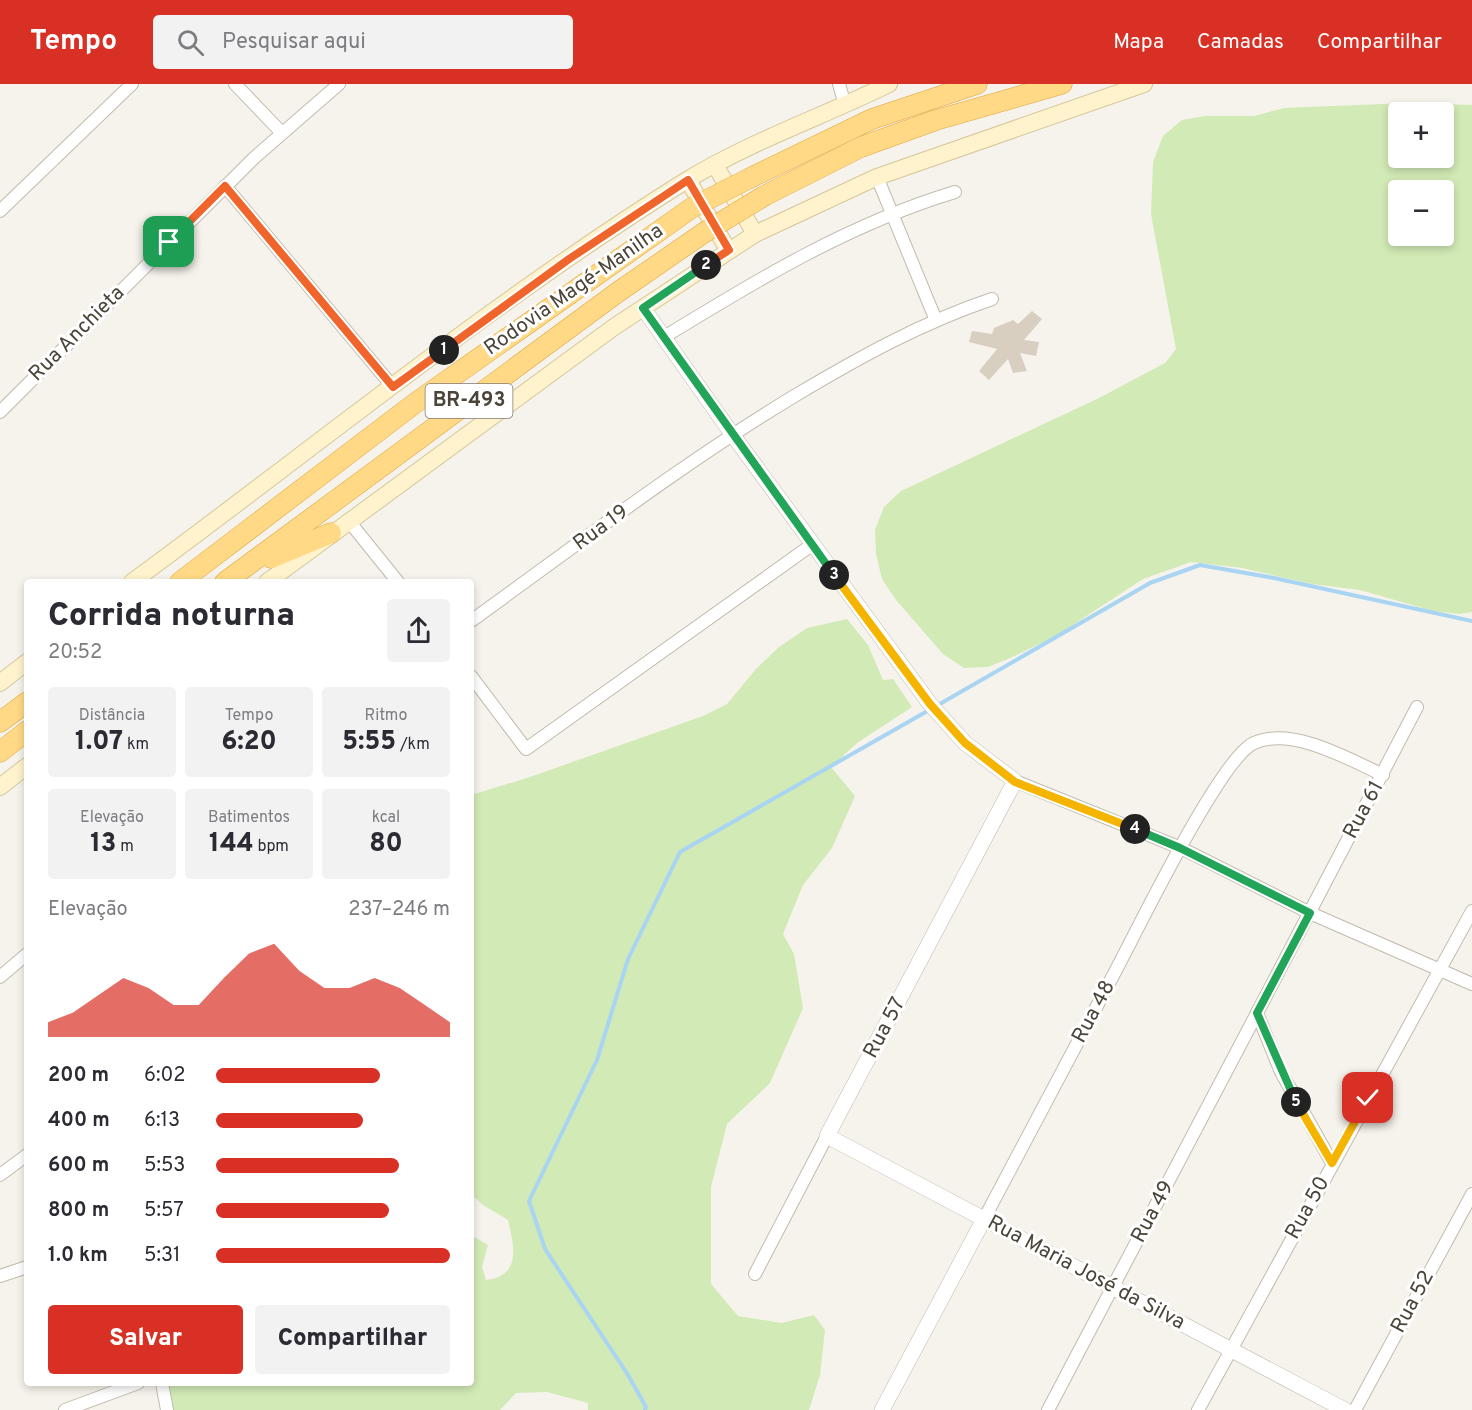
<!DOCTYPE html>
<html lang="pt">
<meta charset="utf-8">
<style>
:root{--surface:#fff;--page:#f2f2f3;--text:#2b2b33;--muted:#7c7c81;--accent:#d93025}
body{margin:0;font-family:Overpass,sans-serif;background:var(--page);color:var(--text);height:100vh;display:flex;flex-direction:column;font-size:22px;white-space:nowrap}
*{box-sizing:border-box;margin:0}
p{font-size:20px;color:var(--muted)}
.icon{flex:none;width:33px;height:33px;fill:none;stroke:currentColor;stroke-width:2;stroke-linecap:round;stroke-linejoin:round}
.map{position:relative;flex:1;overflow:hidden}
.side{position:absolute;left:24px;top:495px;width:450px;height:807px;display:flex;flex-direction:column;background:var(--surface);border-radius:6px;box-shadow:0 3px 9px #0003}
.side>*{flex:none}
.tools{position:absolute;left:1388px;top:18px;display:grid;gap:12px}
.tools a{display:grid;place-items:center;width:66px;height:66px;border-radius:6px;background:var(--surface);box-shadow:0 3px 9px #0003;font-size:30px}
.pin{position:absolute;display:grid;place-items:center;width:51px;height:51px;color:#fff;margin:-26px;border-radius:12px;box-shadow:0 3px 9px #0006}
.km{position:absolute;width:30px;height:30px;margin:-15px;border-radius:50%;background:#222;color:#fff;font-size:16px;line-height:30px;text-align:center}
.round{display:grid;place-items:center;flex:none;width:63px;height:63px;border-radius:6px;background:var(--page)}
.summary{display:flex;align-items:center;justify-content:space-between;height:102px;padding:0 24px}
h1{font-size:33px;font-weight:800;line-height:45px}
.metrics{display:grid;grid-template-columns:repeat(3,1fr);gap:9px;height:102px;padding:6px 24px}
.metrics div{display:grid;align-content:center;border-radius:6px;background:var(--page);text-align:center}
.metrics b{font-size:26px;font-weight:800}
.metrics small{font-size:16px;font-weight:400}
.metrics p{font-size:16px}
.chart{height:168px;padding:12px 24px}
.chart p{display:flex;justify-content:space-between}
.chart svg{width:100%;height:108px;margin-top:6px;fill:var(--accent);opacity:.7}
.button{display:flex;gap:12px;margin-top:auto;padding:12px 24px}
.button a{flex:1;height:69px;border-radius:6px;background:var(--accent);color:#fff;font-size:24px;font-weight:800;line-height:69px;text-align:center}
.button a+a{background:var(--page);color:var(--text)}
ul{padding:0 24px;list-style:none;font-size:20px}
li{display:grid;grid-template-columns:96px 72px 1fr;align-items:center;height:45px}
li i{height:15px;border-radius:8px;background:var(--accent)}
header{display:flex;align-items:center;gap:36px;box-sizing:border-box;height:84px;padding:0 30px;background:var(--accent);color:#fff}
header strong{font-size:28px}
nav{display:flex;gap:33px;margin-inline-start:auto;font-size:21px}
.search{width:420px;height:54px;background:var(--page);display:flex;align-items:center;gap:15px;box-sizing:border-box;padding:0 21px;border-radius:6px;color:var(--muted);font-size:22px}
.map>svg:first-child{display:block}
</style>
<header>
<strong>Tempo</strong>
<div class="search"><svg class="icon" aria-label="search" viewBox="0 0 24 24"><circle cx="10" cy="10" r="6"/><path d="M15 15l6 6"/></svg>Pesquisar aqui</div>
<nav><a>Mapa</a><a>Camadas</a><a>Compartilhar</a></nav>
</header>
<div class="map">
<svg width="1472" height="1326" viewBox="0 0 1472 1326">
<rect width="100%" height="100%" fill="#f6f3ec"/>
<g fill="#d2eab5" fill-rule="evenodd">
<path d="M1407 19 1472 21V528L1459 530 1433 527 1360 506 1312 500 1242 484 1191 478 1143 495 1056 552 1010 574 988 583 964 584 943 570 896 516 882 495 876 470 875 446 884 423 901 407 1099 314 1165 279 1176 265 1151 130 1153 78 1163 52 1182 36 1205 32H1254L1284 24ZM1443 28V74H1398V28ZM1443 106V152H1398V106Z"/>
<path d="M847 535 868 561 883 596 893 595 912 623 857 659 831 683 855 712 832 764 803 801 783 850 794 870 803 924 770 999 727 1040 711 1103V1200L738 1232 782 1239 814 1231 825 1246 820 1291 809 1326H588V1319L547 1308 516 1309 500 1326H172L167 1299H471V1151L488 1161 482 1183 486 1196C522 1192 514 1162 508 1136L483 1121 471 1110V711L530 693 703 632 727 620 756 585 779 563 807 544Z"/>
</g>
<g fill="none" stroke-linecap="round" stroke-linejoin="round">
<g stroke="#a9d4f2" stroke-width="4">
<path d="M938 621 1150 499 1200 481 1274 494 1472 537"/>
<path d="M645 1326 646 1323 628 1291 545 1165 529 1117 597 976 628 875 680 768 931 625"/>
</g>
</g>
<path fill="#d8cfc1" d="M1032 227 1042 235 1024 256 1039 258 1036 272 1020 269 1027 287 1013 289 1008 275 989 296 979 287 997 265 969 258 972 247 992 250 994 244 1013 236 1018 240Z"/>
<g fill="none" stroke-linecap="round" stroke-linejoin="round">
<defs>
<g id="minor">
<path d="M235 0 281 48"/>
<path d="M839 0 845 21"/>
<path d="M877 93 935 234"/>
<path d="M225 102 393 303"/>
<path d="M0 127 132 0"/>
<path d="M664 253C757 196 849 140 955 108"/>
<path d="M0 328 254 74 339 0"/>
<path d="M348 436 398 498"/>
<path d="M471 537C578 460 683 379 796 311 860 273 921 239 992 215"/>
<path d="M471 592 526 665 813 460"/>
<path d="M1015 697 1181 764 1310 829 1472 900"/>
<path d="M0 893 27 870"/>
<path d="M1332 1079 1281 988 1257 929 1417 623"/>
<path d="M0 1091 27 1071"/>
<path d="M984 1135C1028 1052 1072 969 1116 886 1137 847 1221 673 1254 659 1291 642 1349 675 1383 691"/>
<path d="M755 1190 827 1052"/>
<path d="M0 1192 27 1183"/>
<path d="M162 1299 167 1326"/>
<path d="M65 1326 138 1299"/>
<path d="M1048 1326 1257 929"/>
<path d="M1198 1326 1472 827"/>
<path d="M1355 1326 1472 1110"/>
</g>
<g id="tertiary">
<path d="M643 224 732 350 930 620 965 659 1015 697 827 1052 1345 1326"/>
<path d="M882 1326 984 1135"/>
</g>
<g id="secondary">
<path d="M715 81 755 150"/>
<path d="M688 96 728 166"/>
<path d="M132 498C316 363 493 217 687 96 751 57 822 33 889 0"/>
<path d="M267 498 614 243 755 150 877 93 1144 0"/>
<path d="M0 599 27 578"/>
<path d="M0 703 27 682"/>
</g>
<g id="trunk">
<path d="M752 93 872 35 977 0"/>
<path d="M764 112 861 63 936 36 1062 0"/>
<path d="M271 474 331 449"/>
<path d="M180 498 414 320 693 123"/>
<path d="M225 498 618 208 705 148"/>
<path d="M0 638 27 618"/>
<path d="M0 668 27 647"/>
</g>
</defs>
<use href="#minor" stroke="#c2bbae" stroke-width="14"/>
<use href="#tertiary" stroke="#c2bbae" stroke-width="16"/>
<use href="#secondary" stroke="#d6c79b" stroke-width="18"/>
<use href="#trunk" stroke="#e0a43c" stroke-width="21"/>
<use href="#minor" stroke="#fff" stroke-width="12"/>
<use href="#tertiary" stroke="#fff" stroke-width="15"/>
<use href="#secondary" stroke="#fff3cd" stroke-width="16"/>
<use href="#trunk" stroke="#ffd985" stroke-width="20"/>
<defs>
<g id="trunk-bridge">
<path d="M693 123 752 93"/>
<path d="M705 148 764 112"/>
</g>
</defs>
<use href="#trunk-bridge" stroke="#e0a43c" stroke-width="21" stroke-linecap="butt"/>
<use href="#trunk-bridge" stroke="#ffd985" stroke-width="20"/>
</g>
<g fill="none" stroke-linecap="round" stroke-linejoin="round">
<defs>
<path id="split-1" d="M169 158 225 102 393 303 444 266"/>
<path id="split-2" d="M444 266 569 175 688 96 729 166 706 181"/>
<path id="split-3" d="M706 181 643 224 834 491"/>
<path id="split-4" d="M834 491 930 620 965 659 1015 698 1135 745"/>
<path id="split-5" d="M1135 745 1180 764 1310 829 1257 929 1296 1018"/>
<path id="split-6" d="M1296 1018 1332 1079 1368 1014"/>
</defs>
<use href="#split-1" stroke="#fff" stroke-width="12"/>
<use href="#split-2" stroke="#fff" stroke-width="12"/>
<use href="#split-3" stroke="#fff" stroke-width="12"/>
<use href="#split-4" stroke="#fff" stroke-width="12"/>
<use href="#split-5" stroke="#fff" stroke-width="12"/>
<use href="#split-6" stroke="#fff" stroke-width="12"/>
<use href="#split-1" stroke="#f0652b" stroke-width="8"/>
<use href="#split-2" stroke="#f0652b" stroke-width="8"/>
<use href="#split-3" stroke="#22a559" stroke-width="8"/>
<use href="#split-4" stroke="#f5b400" stroke-width="8"/>
<use href="#split-5" stroke="#22a559" stroke-width="8"/>
<use href="#split-6" stroke="#f5b400" stroke-width="8"/>
</g>
<g text-anchor="middle" dominant-baseline="central" stroke-width="6" stroke-linejoin="round" paint-order="stroke">
<rect fill="#fff" stroke="#817c74" stroke-width="1.5" x="425.5" y="300" width="87" height="34" rx="4.5"/>
<g font-size="20" font-weight="bold" fill="#4b4439">
<text x="469" y="317">BR-493</text>
</g>
<g font-size="21" fill="#4b4439" stroke="#fff">
<text transform="translate(574 206) rotate(-35)">Rodovia Magé-Manilha</text>
<text transform="translate(77 250) rotate(-45)">Rua Anchieta</text>
<text transform="translate(601 444) rotate(-36)">Rua 19</text>
<text transform="translate(1364 726) rotate(-62)">Rua 61</text>
<text transform="translate(1094 928) rotate(-62)">Rua 48</text>
<text transform="translate(885 944) rotate(-62)">Rua 57</text>
<text transform="translate(1308 1124) rotate(-61)">Rua 50</text>
<text transform="translate(1153 1128) rotate(-62)">Rua 49</text>
<text transform="translate(1086 1189) rotate(28)">Rua Maria José da Silva</text>
<text transform="translate(1413 1218) rotate(-62)">Rua 52</text>
</g>
</g>
</svg>
<div class="tools">
<a>+</a>
<a>−</a>
</div>
<div class="pin" style="left:169px;top:158px;background:#1e9e55"><svg class="icon" aria-label="arrive" viewBox="0 0 24 24"><path d="M6 21V4h12l-3 4 3 4H6"/></svg></div>
<div class="pin" style="left:1368px;top:1014px;background:#d93025"><svg class="icon" aria-label="check" viewBox="0 0 24 24"><path d="M5 12l5 5 9-10"/></svg></div>
<b class="km" style="left:444px;top:266px">1</b>
<b class="km" style="left:706px;top:181px">2</b>
<b class="km" style="left:834px;top:491px">3</b>
<b class="km" style="left:1135px;top:745px">4</b>
<b class="km" style="left:1296px;top:1018px">5</b>
<section class="side">
<div class="summary"><div><h1>Corrida noturna</h1><p>20:52</p></div><a class="round"><svg class="icon" aria-label="share" viewBox="0 0 24 24"><path d="M12 15V3M7 8l5-5 5 5M5 13v7h14v-7"/></svg></a></div>
<div class="metrics">
<div><p>Distância</p><b>1.07<small> km</small></b></div>
<div><p>Tempo</p><b>6:20</b></div>
<div><p>Ritmo</p><b>5:55<small> /km</small></b></div>
</div>
<div class="metrics">
<div><p>Elevação</p><b>13<small> m</small></b></div>
<div><p>Batimentos</p><b>144<small> bpm</small></b></div>
<div><p>kcal</p><b>80</b></div>
</div>
<div class="chart"><p><span>Elevação</span>237–246 m</p>
<svg viewBox="0 0 160 44" preserveAspectRatio="none"><path d="M0 44V38L10 34L20 27L30 20L40 24L50 31L60 31L70 20L80 10L90 6L100 17L110 24L120 24L130 20L140 24L150 31L160 38V44z"/></svg>
</div>
<ul>
<li><b>200 m</b>6:02<i style="width:70%"></i></li>
<li><b>400 m</b>6:13<i style="width:63%"></i></li>
<li><b>600 m</b>5:53<i style="width:78%"></i></li>
<li><b>800 m</b>5:57<i style="width:74%"></i></li>
<li><b>1.0 km</b>5:31<i style="width:100%"></i></li>
</ul>
<div class="button"><a>Salvar</a><a>Compartilhar</a></div>
</section>
</div>
